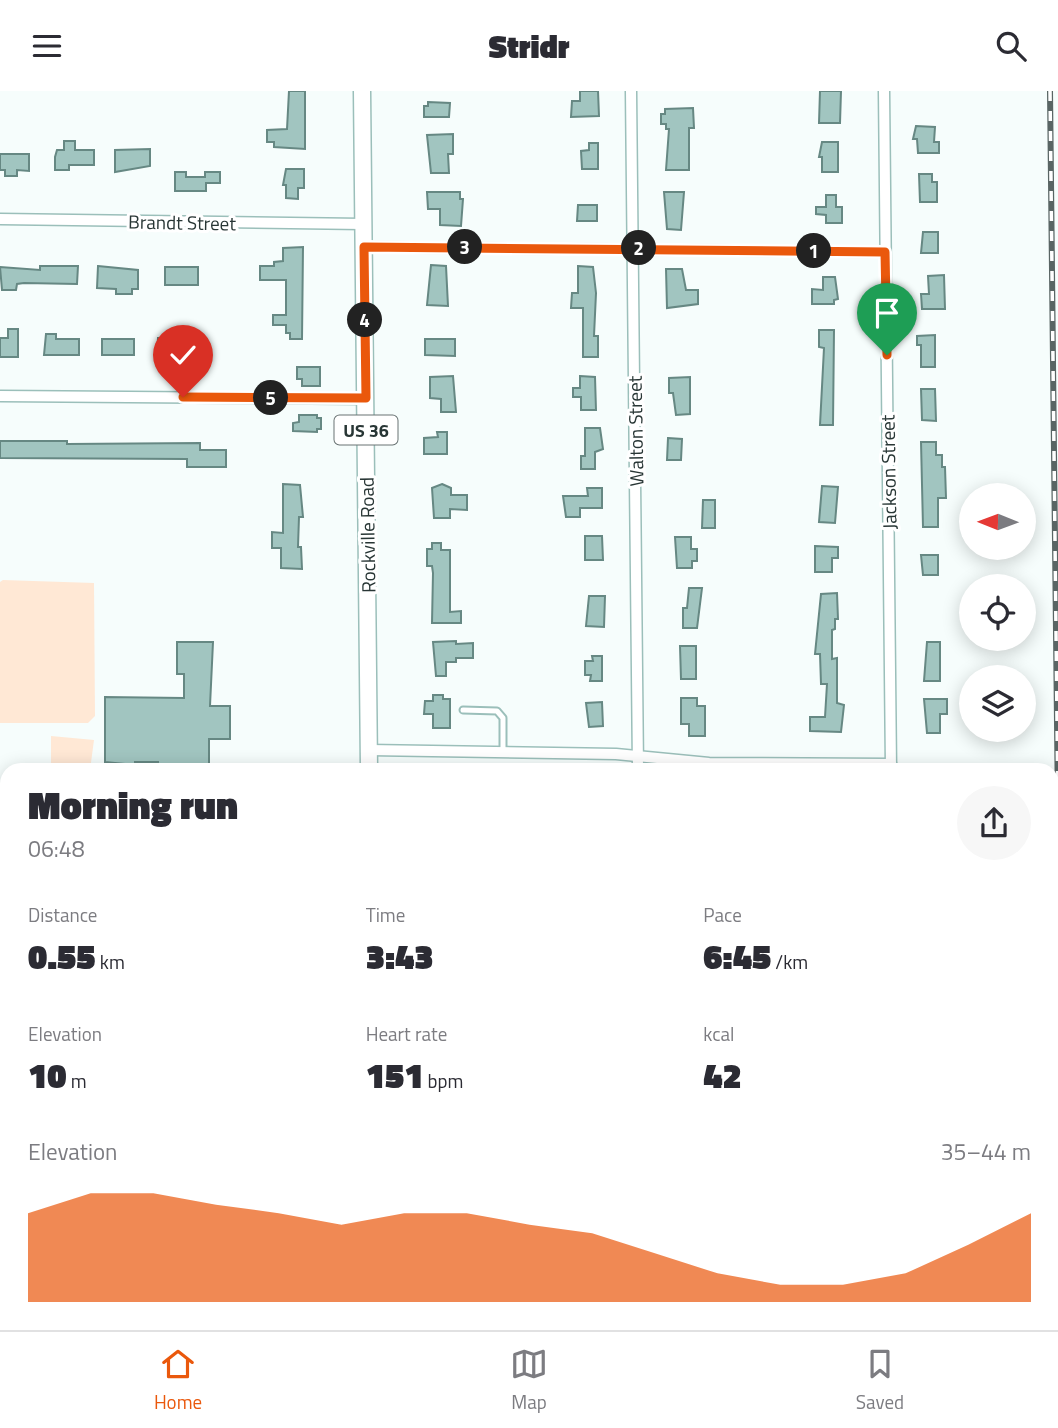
<!DOCTYPE html>
<meta charset="utf-8">
<style>
:root{--surface:#fff;--page:#f7f7f7;--text:#2b2b33;--muted:#7c7c81;--line:#e1e1e2;--accent:#ea580c}
body{margin:0;font-family:"Titillium Web",sans-serif;background:var(--page);color:var(--text);height:100vh;display:flex;flex-direction:column;font-size:26px;white-space:nowrap}
*{box-sizing:border-box;margin:0}
p{font-size:23px;color:var(--muted)}
.icon{flex:none;width:38px;height:38px;fill:none;stroke:currentColor;stroke-width:2;stroke-linecap:round;stroke-linejoin:round}
.map{position:relative;flex:1;overflow:hidden}
.panel{position:absolute;left:0px;top:672px;width:1059px;height:567px;display:flex;flex-direction:column;background:var(--surface);border-radius:21px 21px 0 0;box-shadow:0 4px 18px #0003}
.panel>*{flex:none}
.needle{width:46px;rotate:271deg}
.fabs{position:absolute;left:959px;top:392px;display:grid;gap:14px}
.fabs a{display:grid;place-items:center;width:77px;height:77px;border-radius:50%;background:var(--surface);box-shadow:0 4px 18px #0003;font-size:35px}
.pin{position:absolute;display:grid;place-items:center;width:60px;height:60px;color:#fff;margin:-72px -30px;border-radius:50% 50% 50% 0;rotate:-45deg;box-shadow:0 0 7px #0007}
.pin .icon{rotate:45deg}
.km{position:absolute;width:35px;height:35px;margin:-18px;border-radius:50%;background:#222;color:#fff;font-size:19px;line-height:35px;text-align:center}
.round{display:grid;place-items:center;flex:none;width:74px;height:74px;border-radius:37px;background:var(--page)}
.overview{display:flex;align-items:center;justify-content:space-between;height:119px;padding:0 28px}
h1{font-size:38px;font-weight:800;line-height:52px}
.stats{display:grid;grid-template-columns:repeat(3,1fr);gap:10px;height:119px;padding:7px 28px}
.stats div{display:grid;align-content:center}
.stats b{font-size:35px;font-weight:800}
.stats small{font-size:19px;font-weight:400}
.stats p{font-size:19px}
.chart{height:196px;padding:14px 28px}
.chart p{display:flex;justify-content:space-between}
.chart svg{width:100%;height:126px;margin-top:7px;fill:var(--accent);opacity:.7}
header{display:flex;justify-content:space-between;align-items:center;height:91px;padding:0 28px;background:var(--surface);font-size:32px;font-weight:800}
.tabs{display:flex;justify-content:space-around;align-items:center;height:98px;border-top:2px solid var(--line);background:var(--surface);font-size:19px;color:var(--muted)}
.tabs a{display:grid;justify-items:center;gap:4px}
.tabs .selected{color:var(--accent)}
.map>svg:first-child{display:block}
</style>
<header><svg class="icon" aria-label="menu" viewBox="0 0 24 24"><path d="M4 6h16M4 12h16M4 18h16"/></svg>Stridr<svg class="icon" aria-label="search" viewBox="0 0 24 24"><circle cx="10" cy="10" r="6"/><path d="M15 15l6 6"/></svg></header>
<div class="map">
<svg width="1058" height="1239" viewBox="0 0 1058 1239">
<rect width="100%" height="100%" fill="#f6fdfc"/>
<g fill="#ffe8d5">
<path d="M3 489 94 492 95 625 88 632H0V491Z"/>
<path d="M51 645 94 649 90 679H51Z"/>
</g>
<g fill="#a1c5c0" stroke="#668883" stroke-width="2">
<path d="M289 0H305V58L274 56V51H267V39L287 38Z"/>
<path d="M580 0H598L599 25 571 26 572 10H580Z"/>
<path d="M820 0H841L840 32H819Z"/>
<path d="M428 11 450 12 449 26H424V15H428Z"/>
<path d="M693 17 694 37H689V79H666L669 38H666V33H661V23H665V18Z"/>
<path d="M916 35 935 36 934 51H939V62H918L917 48H913Z"/>
<path d="M453 43V63H448L449 82H431L427 44Z"/>
<path d="M64 50H75V59H94V74H69V79H55V66L57 59H64Z"/>
<path d="M822 51H838V81H822V66H819Z"/>
<path d="M589 52H598V78H582L581 60 589 59Z"/>
<path d="M150 58V75L115 81V59Z"/>
<path d="M0 63H29V80L17 79V85H5V79H0Z"/>
<path d="M286 78H304V97H298V108L286 107V94H283Z"/>
<path d="M175 81H186V86H205V81H220V92H206V100H175Z"/>
<path d="M919 83H932V91H937V111H920Z"/>
<path d="M427 101H460V108H463L461 135 440 134V118H428Z"/>
<path d="M664 101H684L681 139 667 138Z"/>
<path d="M826 104H836V116H842V132H826V124L816 123V116H826Z"/>
<path d="M578 114H597V130H577Z"/>
<path d="M923 141H938V162H921Z"/>
<path d="M303 156 302 248H290V242H286V234H273V224H286V189H260V175H274V171L283 170V157Z"/>
<path d="M431 174 446 175 448 215 427 214Z"/>
<path d="M40 175H78L77 193 24 192 17 193 16 199H2L0 176 40 179Z"/>
<path d="M98 175 138 179V198H132V203H116V198L97 197Z"/>
<path d="M578 175 593 176 596 202 594 245H598V266H583V217H571L572 202H578Z"/>
<rect x="165" y="176" width="33" height="18"/>
<path d="M666 178H682L686 199H698V213L667 217Z"/>
<path d="M944 184 945 218H922L921 203H929L928 185Z"/>
<path d="M823 186H835L838 208 834 209V213H812V198L823 199Z"/>
<path d="M8 238H18V266H0V247H8Z"/>
<path d="M819 239H834L833 334H820L824 257 819 256Z"/>
<path d="M46 243H56V248H79V264H44Z"/>
<path d="M935 244V276H921V254H917V245Z"/>
<path d="M158 247 194 251V263H157Z"/>
<rect x="102" y="248" width="32" height="16"/>
<path d="M425 248H455V265L425 264Z"/>
<path d="M297 276H320V295H302V288H297Z"/>
<path d="M453 285 456 321H441V308L430 307V286Z"/>
<path d="M580 285 595 286 596 319H581V306H573V297H580Z"/>
<path d="M690 286V323L676 324 673 302H669V287Z"/>
<path d="M921 298H935L936 330 922 329Z"/>
<path d="M299 324H317V327H321V338H317V341L293 340V332L299 331Z"/>
<path d="M585 337H600L603 358 595 361V378H581V365H585Z"/>
<path d="M437 341H447V363H424V347L438 346Z"/>
<path d="M668 347 682 348 681 369H667Z"/>
<path d="M0 350H67V353L200 352V359H226V376H187V368L0 367Z"/>
<path d="M921 351H936V364H942V376H945L946 407H938V436H923Z"/>
<path d="M283 393 300 394 303 426H299L298 456H301L302 478 281 477V457H272V441L283 442Z"/>
<path d="M442 393 451 397V404H467V419L450 418V427H434L432 397Z"/>
<path d="M822 395 838 396 835 432 819 431Z"/>
<path d="M587 397H602V417H580V426H566L563 405H588Z"/>
<path d="M703 409H715V437H702Z"/>
<path d="M585 445H602L603 469H585Z"/>
<path d="M675 446H691V458H697V470H692V477H677Z"/>
<path d="M432 452H441V459H450V521L461 520V532H432L433 482 432 475H427V458H432Z"/>
<path d="M815 455 838 456V467H832V481H815Z"/>
<path d="M921 464H938V484H923Z"/>
<path d="M689 497H702L697 537H683V517H687Z"/>
<path d="M837 502 838 528H835V538L832 539V568L837 567V612L844 614 841 641 810 640V626H825L827 593H821L820 563H815L821 503Z"/>
<path d="M589 505H605L604 536 586 535Z"/>
<path d="M456 550V553L473 552V567H456V571H446V585H436L433 551Z"/>
<path d="M177 551H213L210 615H230V648H209V679L158 677V671H135V674L105 671V606L184 607V583H177Z"/>
<path d="M927 551H940V590H924Z"/>
<path d="M680 555H696V588H681Z"/>
<path d="M592 565H602V590H590L591 584H585V570H593Z"/>
<path d="M433 604H443V608H450V637H433V623H424L425 610H433Z"/>
<path d="M681 607H697V615H705V645H689V633H681Z"/>
<path d="M924 608H947V623H940V642H927Z"/>
<path d="M602 611 603 635 589 636 586 612Z"/>
</g>
<g fill="none" stroke-linecap="round" stroke-linejoin="round">
<defs>
<g id="service">
<path d="M463 619 497 620 503 627V660"/>
<path d="M329 679 366 678"/>
</g>
<g id="minor">
<path d="M631 0 638 679"/>
<path d="M884 0 891 679"/>
<path d="M0 128 363 133"/>
<path d="M364 156 885 161"/>
<path d="M0 305 366 308"/>
<path d="M369 659 616 663 709 672 891 673"/>
<path d="M0 932H7"/>
<path d="M0 1131H7"/>
<path d="M171 1232V1239"/>
<path d="M644 1232V1239"/>
<path d="M899 1232V1239"/>
</g>
<g id="primary">
<path d="M362 0 369 679"/>
<path d="M377 1232V1239"/>
</g>
</defs>
<use href="#service" stroke="#9bbfba" stroke-width="9"/>
<use href="#minor" stroke="#9bbfba" stroke-width="13"/>
<use href="#primary" stroke="#9bbfba" stroke-width="19"/>
<use href="#service" stroke="#fff" stroke-width="5"/>
<use href="#minor" stroke="#fff" stroke-width="10"/>
<use href="#primary" stroke="#fff" stroke-width="16"/>
<defs>
<path id="rail" d="M1050 0 1058 721"/>
</defs>
<use href="#rail" stroke="#596564" stroke-width="6"/>
<use href="#rail" stroke="#fff" stroke-width="3.5" stroke-dasharray="10" stroke-linecap="butt"/>
</g>
<g fill="none" stroke-linecap="round" stroke-linejoin="round">
<defs>
<path id="route" d="M183 306 366 307 364 156 885 161 887 264"/>
</defs>
<use href="#route" stroke="#fff" stroke-width="14"/>
<use href="#route" stroke="#ea580c" stroke-width="9"/>
</g>
<g text-anchor="middle" dominant-baseline="central" stroke-width="6" stroke-linejoin="round" paint-order="stroke">
<rect fill="#fff" stroke="#687272" stroke-width="2" x="334.5" y="324.5" width="63" height="29" rx="5"/>
<g font-size="18" font-weight="bold" fill="#283635">
<text x="366" y="339">US 36</text>
</g>
<g font-size="19" fill="#283635" stroke="#fff">
<text transform="translate(182 131) rotate(1)">Brandt Street</text>
<text transform="translate(635 340) rotate(-91)">Walton Street</text>
<text transform="translate(888 381) rotate(-91)">Jackson Street</text>
<text transform="translate(367 444) rotate(-91)">Rockville Road</text>
</g>
</g>
</svg>
<div class="fabs">
<a><svg class="needle" viewBox="-14 -14 28 28"><path d="M0-13l5 13h-10z" fill="#e53935"/><path d="M0 13l5-13h-10z" fill="#7c7c81"/></svg></a>
<a><svg class="icon" aria-label="locate" viewBox="0 0 24 24"><circle cx="12" cy="12" r="6"/><path d="M12 2v4M12 18v4M2 12h4M18 12h4"/></svg></a>
<a><svg class="icon" aria-label="layers" viewBox="0 0 24 24"><path d="M12 4l9 5-9 5-9-5zM3 14l9 5 9-5"/></svg></a>
</div>
<div class="pin" style="left:887px;top:264px;background:#1e9e55"><svg class="icon" aria-label="arrive" viewBox="0 0 24 24"><path d="M6 21V4h12l-3 4 3 4H6"/></svg></div>
<div class="pin" style="left:183px;top:306px;background:#d93025"><svg class="icon" aria-label="check" viewBox="0 0 24 24"><path d="M5 12l5 5 9-10"/></svg></div>
<b class="km" style="left:814px;top:160px">1</b>
<b class="km" style="left:639px;top:157px">2</b>
<b class="km" style="left:465px;top:156px">3</b>
<b class="km" style="left:365px;top:229px">4</b>
<b class="km" style="left:271px;top:307px">5</b>
<section class="panel">
<div class="overview"><div><h1>Morning run</h1><p>06:48</p></div><a class="round"><svg class="icon" aria-label="share" viewBox="0 0 24 24"><path d="M12 15V3M7 8l5-5 5 5M5 13v7h14v-7"/></svg></a></div>
<div class="stats">
<div><p>Distance</p><b>0.55<small> km</small></b></div>
<div><p>Time</p><b>3:43</b></div>
<div><p>Pace</p><b>6:45<small> /km</small></b></div>
</div>
<div class="stats">
<div><p>Elevation</p><b>10<small> m</small></b></div>
<div><p>Heart rate</p><b>151<small> bpm</small></b></div>
<div><p>kcal</p><b>42</b></div>
</div>
<div class="chart"><p><span>Elevation</span>35–44 m</p>
<svg viewBox="0 0 160 44" preserveAspectRatio="none"><path d="M0 44V13L10 6L20 6L30 10L40 13L50 17L60 13L70 13L80 17L90 20L100 27L110 34L120 38L130 38L140 34L150 24L160 13V44z"/></svg>
</div>
</section>
</div>
<nav class="tabs">
<a class="selected"><svg class="icon" aria-label="home" viewBox="0 0 24 24"><path d="M3 11l9-7 9 7M6 9v11h12V9"/></svg>Home</a>
<a><svg class="icon" aria-label="map" viewBox="0 0 24 24"><path d="M3 6l6-2 6 2 6-2v14l-6 2-6-2-6 2zM9 4v14M15 6v14"/></svg>Map</a>
<a><svg class="icon" aria-label="saved" viewBox="0 0 24 24"><path d="M7 4h10v16l-5-4-5 4z"/></svg>Saved</a>
</nav>
